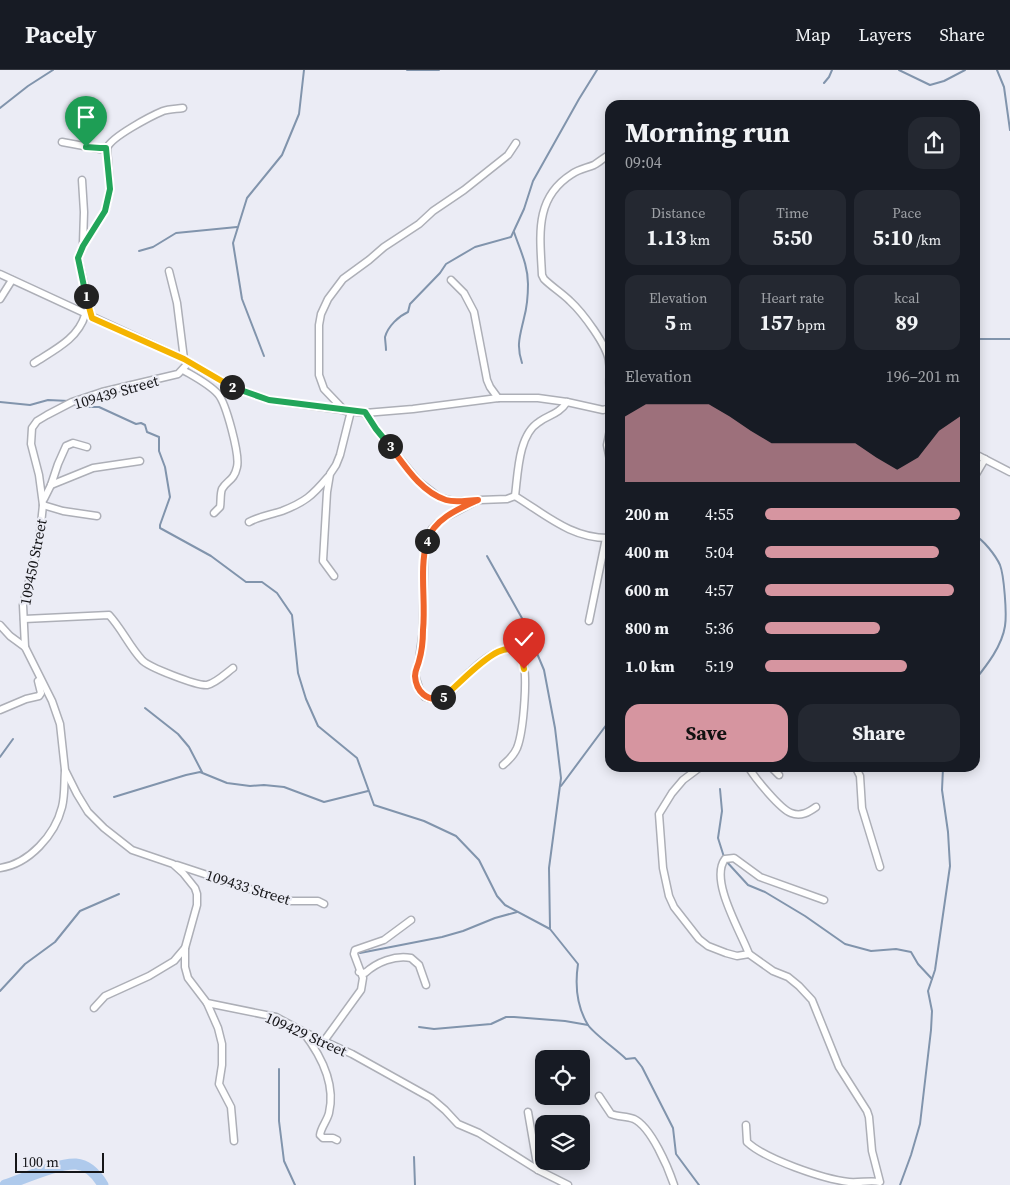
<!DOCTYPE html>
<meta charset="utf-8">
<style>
:root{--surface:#171b24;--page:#242831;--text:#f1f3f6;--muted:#9ea1a6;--line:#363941;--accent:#d695a0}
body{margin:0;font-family:"Source Serif 4",serif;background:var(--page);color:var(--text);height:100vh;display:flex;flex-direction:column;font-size:19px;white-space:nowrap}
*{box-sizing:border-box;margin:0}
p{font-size:16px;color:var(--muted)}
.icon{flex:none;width:28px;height:28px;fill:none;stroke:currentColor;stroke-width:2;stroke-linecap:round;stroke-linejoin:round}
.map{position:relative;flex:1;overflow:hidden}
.drawer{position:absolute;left:605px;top:30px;width:375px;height:672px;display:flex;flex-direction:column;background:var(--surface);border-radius:15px;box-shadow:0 2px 12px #0003}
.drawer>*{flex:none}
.controls{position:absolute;left:535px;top:980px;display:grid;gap:10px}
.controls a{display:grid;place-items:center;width:55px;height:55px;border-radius:10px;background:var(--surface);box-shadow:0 2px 12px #0003;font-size:25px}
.scale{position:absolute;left:15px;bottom:12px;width:89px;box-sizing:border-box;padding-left:5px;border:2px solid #151518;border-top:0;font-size:14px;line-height:18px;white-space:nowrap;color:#151518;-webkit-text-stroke:4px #ebecf5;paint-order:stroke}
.pin{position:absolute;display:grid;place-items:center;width:42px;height:42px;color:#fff;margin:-51px -21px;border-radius:50% 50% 50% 0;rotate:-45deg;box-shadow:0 0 5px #0007}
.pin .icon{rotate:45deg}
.km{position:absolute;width:25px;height:25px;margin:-12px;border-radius:50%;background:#222;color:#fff;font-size:14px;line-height:25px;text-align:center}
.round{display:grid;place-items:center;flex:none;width:52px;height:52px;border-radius:15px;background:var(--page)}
.headline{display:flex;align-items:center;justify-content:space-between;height:85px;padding:0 20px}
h1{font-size:28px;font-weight:700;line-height:38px}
.stats{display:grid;grid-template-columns:repeat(3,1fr);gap:8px;height:85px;padding:5px 20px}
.stats div{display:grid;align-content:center;border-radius:12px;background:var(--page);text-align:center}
.stats b{font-size:21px;font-weight:700}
.stats small{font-size:14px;font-weight:400}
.stats p{font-size:14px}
.chart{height:140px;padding:10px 20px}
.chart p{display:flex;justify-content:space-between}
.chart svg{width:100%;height:90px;margin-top:5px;fill:var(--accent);opacity:.7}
.action{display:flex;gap:10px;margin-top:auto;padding:10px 20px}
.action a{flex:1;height:58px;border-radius:15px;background:var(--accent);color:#111;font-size:20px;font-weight:700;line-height:58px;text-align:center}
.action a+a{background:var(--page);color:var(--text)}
ul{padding:0 20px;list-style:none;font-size:16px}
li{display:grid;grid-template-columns:80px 60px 1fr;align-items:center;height:38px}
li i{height:12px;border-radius:6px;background:var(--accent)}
header{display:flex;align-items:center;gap:30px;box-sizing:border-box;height:70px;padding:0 25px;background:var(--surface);border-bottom:1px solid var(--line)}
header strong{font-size:24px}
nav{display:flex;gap:28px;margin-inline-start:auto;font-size:18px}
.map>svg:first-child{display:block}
</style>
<header>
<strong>Pacely</strong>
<nav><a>Map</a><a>Layers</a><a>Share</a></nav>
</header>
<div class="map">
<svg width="1010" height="1115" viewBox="0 0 1010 1115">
<rect width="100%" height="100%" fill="#ebecf5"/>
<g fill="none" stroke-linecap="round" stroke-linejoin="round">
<g stroke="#8194ac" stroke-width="2">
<path d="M407 0H439"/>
<path d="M899 0 930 15 944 11 965 0"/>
<path d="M997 0 1004 17 1010 60"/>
<path d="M824 13 829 7 832 0"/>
<path d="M0 38 28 16 53 0"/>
<path d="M514 162C520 180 528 195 528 214 528 225 527 237 524 248 520 266 516 275 522 293"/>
<path d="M139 181 153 177 176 163 237 157"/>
<path d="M975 269H1010"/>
<path d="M386 280C386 276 385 270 385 267 388 256 399 246 408 242L410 234 440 203 446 194 475 177 511 167 524 139 533 111 579 29 597 0"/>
<path d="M264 286 242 229 233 173 247 128 282 85 299 44 304 0"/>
<path d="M0 332 30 335 48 330 69 331"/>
<path d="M74 334 83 337H99L136 354 141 353 145 355 147 362 159 367V381L165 397 170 427 160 455V458L211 486 246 512H262L277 523 292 545 298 603 306 629 318 656 357 688 374 735 424 751 456 766 479 790 497 826 505 835 550 859 578 894C575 914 577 937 588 955 594 964 617 980 626 989L635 988 642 997 673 1058 676 1084 699 1115"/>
<path d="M975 466C983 469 996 486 1000 495 1004 505 1007 544 1005 556 1002 576 987 595 975 610"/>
<path d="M487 486 523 550 544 600 555 658 561 708 549 798 550 858"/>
<path d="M145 638 178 664 189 677 202 702"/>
<path d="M0 687 13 669"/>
<path d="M561 716 610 650"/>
<path d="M720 719 722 741 718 768 724 787"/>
<path d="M114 727 186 705 200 702 227 713 250 716 264 715 284 717 324 732 368 721"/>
<path d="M726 791 748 815 765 822 805 846 845 874 871 881 896 879 911 882 918 894 932 909"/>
<path d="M360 883 442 867 463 861 495 848 517 842"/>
<path d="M0 921 25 894 55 872 80 841 119 824"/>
<path d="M419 957 434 959 491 954 506 947H514L565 951 588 955"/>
<path d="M279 999V1051L284 1091 295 1115"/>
<path d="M414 1087 415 1115"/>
<path d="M900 1115 911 1085 920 1054 931 960 932 941 928 921 935 900 950 796 948 762 942 720 943 698"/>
</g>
<path stroke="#afcaec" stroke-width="11" d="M5 1115C23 1109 58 1093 76 1094 89 1095 97 1105 103 1115"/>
<defs>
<g id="minor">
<path d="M62 72 100 79 107 78"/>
<path d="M610 84C605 87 599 92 594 95 587 98 579 99 572 104 534 128 540 165 542 205L544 209C552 217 562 223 570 231 582 242 608 276 609 292 611 302 608 312 610 322"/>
<path d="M82 110 84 142 83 174"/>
<path d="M169 201 177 233 184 289"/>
<path d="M0 204 184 289 232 317 269 330 365 343 413 339 498 328H538L567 332 603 340 610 338"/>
<path d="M451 210 464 223 474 242 487 310 490 317 498 328"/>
<path d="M0 229 12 210"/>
<path d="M92 248 78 188 83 176 105 141 110 119 107 78C111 67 151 46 163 41 169 39 177 39 183 38"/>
<path d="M34 293C54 280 78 269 85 245"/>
<path d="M183 300C195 307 209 314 218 324 226 333 240 385 237 397 234 411 227 410 222 419 220 424 221 432 220 437L214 443"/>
<path d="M345 341 324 319 319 305V255L321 244 328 229 343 209 369 190 384 177 419 154 433 141 464 120 508 85 516 73"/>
<path d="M365 343 376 359 418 411 440 428 453 431 507 429 515 426C546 445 572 469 610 468"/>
<path d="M610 360 607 375 610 390"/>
<path d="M975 384 1010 402"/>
<path d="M975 406 985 389"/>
<path d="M51 415 93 398 140 391"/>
<path d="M515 426C518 404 518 365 539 352 550 344 558 345 567 332"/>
<path d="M44 429 51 415 58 394 66 376 73 373 87 377"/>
<path d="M478 430 446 447 438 453 432 459 426 474 424 488 423 561 419 590 415 605 420 621 425 627C445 636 458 612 471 601 479 593 492 583 502 580 508 578 516 579 520 584 530 597 523 663 517 678 514 685 509 690 503 695"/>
<path d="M43 435 63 441 97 446"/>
<path d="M249 452C260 446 270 445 282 441 305 432 312 426 328 407"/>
<path d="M334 506 323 491 327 422 330 404 336 395 340 385 351 341"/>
<path d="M24 549 109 545C122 559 129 576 142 590 148 597 197 616 207 615 216 613 225 604 233 598"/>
<path d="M589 551 606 468"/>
<path d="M0 555 10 566 25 577 52 631 60 654 65 700 77 724 88 742 104 758 132 780 173 794 183 803 195 818 197 824V835L185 878V897L188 908 207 933 276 947 302 961 352 984 431 1028 445 1040 458 1054 479 1063 538 1100 568 1115"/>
<path d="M25 577 23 535 39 473 43 435 39 405 31 374 32 358 37 351 47 345 72 332 102 322 178 304 189 292"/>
<path d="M0 640 26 629 39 626 41 623 38 611"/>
<path d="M699 698 683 710 672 723 659 744 663 798 669 826 674 837 699 869 708 876 726 883 737 886 749 884 773 901 788 907 799 916 812 930 839 997 867 1041 869 1047 872 1081 880 1112C870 1110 859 1113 849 1112 823 1109 765 1089 747 1072L746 1055"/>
<path d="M749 698C755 708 780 739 791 743 801 747 809 742 816 737"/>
<path d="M772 698 779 705"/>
<path d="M856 698 860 706 862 738 880 797"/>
<path d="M177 795 286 831H318L324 834"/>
<path d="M0 798C29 794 55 765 62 737 65 725 64 713 65 701"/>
<path d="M749 884C741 862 709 810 725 789L734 788 760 807 824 830"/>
<path d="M359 902 365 903C377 892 395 885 411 888L419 895 426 915"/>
<path d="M207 933 218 958 222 974V995L219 1014 231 1037 234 1071"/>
<path d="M94 938 105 926 149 906 174 891 185 878"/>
<path d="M303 962C320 984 336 1014 329 1043 327 1051 321 1057 320 1065L323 1068H333L337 1070"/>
<path d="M324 971 361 920 363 908 354 884 355 880 384 870 411 850"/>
<path d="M599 1026 611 1044C618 1047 626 1046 634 1049 651 1057 668 1097 674 1115"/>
<path d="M528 1042 538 1100"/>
</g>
</defs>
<use href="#minor" stroke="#adafb7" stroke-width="9"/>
<use href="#minor" stroke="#fff" stroke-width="6"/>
</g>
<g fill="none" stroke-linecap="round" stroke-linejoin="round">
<defs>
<path id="split-1" d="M86 77 100 78H106L110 119 105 141 83 176 78 188 86 226"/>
<path id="split-2" d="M86 226 92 248 184 289 232 317"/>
<path id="split-3" d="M232 317 269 330 365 342 376 359 390 376"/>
<path id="split-4" d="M390 376C405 396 421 422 446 430 456 433 468 430 478 430 458 439 434 449 427 471"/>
<path id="split-5" d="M427 471C419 499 426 531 423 560 423 570 422 581 419 591 418 596 415 600 415 606 416 621 427 633 443 627"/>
<path id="split-6" d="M443 627C460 616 516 545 524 599"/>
</defs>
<use href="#split-1" stroke="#fff" stroke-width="10"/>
<use href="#split-2" stroke="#fff" stroke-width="10"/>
<use href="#split-3" stroke="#fff" stroke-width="10"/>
<use href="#split-4" stroke="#fff" stroke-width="10"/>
<use href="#split-5" stroke="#fff" stroke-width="10"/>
<use href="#split-6" stroke="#fff" stroke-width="10"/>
<use href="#split-1" stroke="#22a559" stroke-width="6"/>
<use href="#split-2" stroke="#f5b400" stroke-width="6"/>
<use href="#split-3" stroke="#22a559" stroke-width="6"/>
<use href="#split-4" stroke="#f0652b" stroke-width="6"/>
<use href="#split-5" stroke="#f0652b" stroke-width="6"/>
<use href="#split-6" stroke="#f5b400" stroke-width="6"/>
</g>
<g text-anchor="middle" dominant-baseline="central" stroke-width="4.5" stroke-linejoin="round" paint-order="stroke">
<g font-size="15" fill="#151518" stroke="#ebecf5">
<text transform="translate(116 322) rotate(-16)">109439 Street</text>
<text transform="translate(33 492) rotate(-79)">109450 Street</text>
<text transform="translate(248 817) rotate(17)">109433 Street</text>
<text transform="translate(306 964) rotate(24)">109429 Street</text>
</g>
</g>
</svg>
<div class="controls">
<a><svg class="icon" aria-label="locate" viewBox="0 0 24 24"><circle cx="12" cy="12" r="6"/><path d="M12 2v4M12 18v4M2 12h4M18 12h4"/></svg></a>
<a><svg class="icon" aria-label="layers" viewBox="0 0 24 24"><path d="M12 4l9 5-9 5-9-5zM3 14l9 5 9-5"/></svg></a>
</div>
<div class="scale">100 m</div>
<div class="pin" style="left:86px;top:77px;background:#1e9e55"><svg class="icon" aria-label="arrive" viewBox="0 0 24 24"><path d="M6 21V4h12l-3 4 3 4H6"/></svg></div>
<div class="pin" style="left:524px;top:599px;background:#d93025"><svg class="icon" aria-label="check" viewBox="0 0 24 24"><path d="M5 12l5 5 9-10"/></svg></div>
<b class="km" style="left:86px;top:226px">1</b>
<b class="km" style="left:232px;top:317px">2</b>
<b class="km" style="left:390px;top:376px">3</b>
<b class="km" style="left:427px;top:471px">4</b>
<b class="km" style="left:443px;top:627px">5</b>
<section class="drawer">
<div class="headline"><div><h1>Morning run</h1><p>09:04</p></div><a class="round"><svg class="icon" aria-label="share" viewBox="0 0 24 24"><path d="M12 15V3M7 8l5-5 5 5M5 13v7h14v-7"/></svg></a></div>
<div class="stats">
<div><p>Distance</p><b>1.13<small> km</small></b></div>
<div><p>Time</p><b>5:50</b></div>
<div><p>Pace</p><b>5:10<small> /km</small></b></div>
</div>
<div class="stats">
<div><p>Elevation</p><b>5<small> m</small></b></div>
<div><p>Heart rate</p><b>157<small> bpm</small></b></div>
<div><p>kcal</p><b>89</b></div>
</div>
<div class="chart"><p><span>Elevation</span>196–201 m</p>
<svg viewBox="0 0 160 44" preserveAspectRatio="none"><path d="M0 44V12L10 6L20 6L30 6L40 6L50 12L60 19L70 25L80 25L90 25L100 25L110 25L120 32L130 38L140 32L150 19L160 12V44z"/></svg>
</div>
<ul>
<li><b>200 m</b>4:55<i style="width:100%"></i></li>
<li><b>400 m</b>5:04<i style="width:89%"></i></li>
<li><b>600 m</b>4:57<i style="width:97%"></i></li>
<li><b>800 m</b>5:36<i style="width:59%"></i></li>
<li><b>1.0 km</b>5:19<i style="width:73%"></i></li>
</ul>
<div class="action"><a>Save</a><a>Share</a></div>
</section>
</div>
